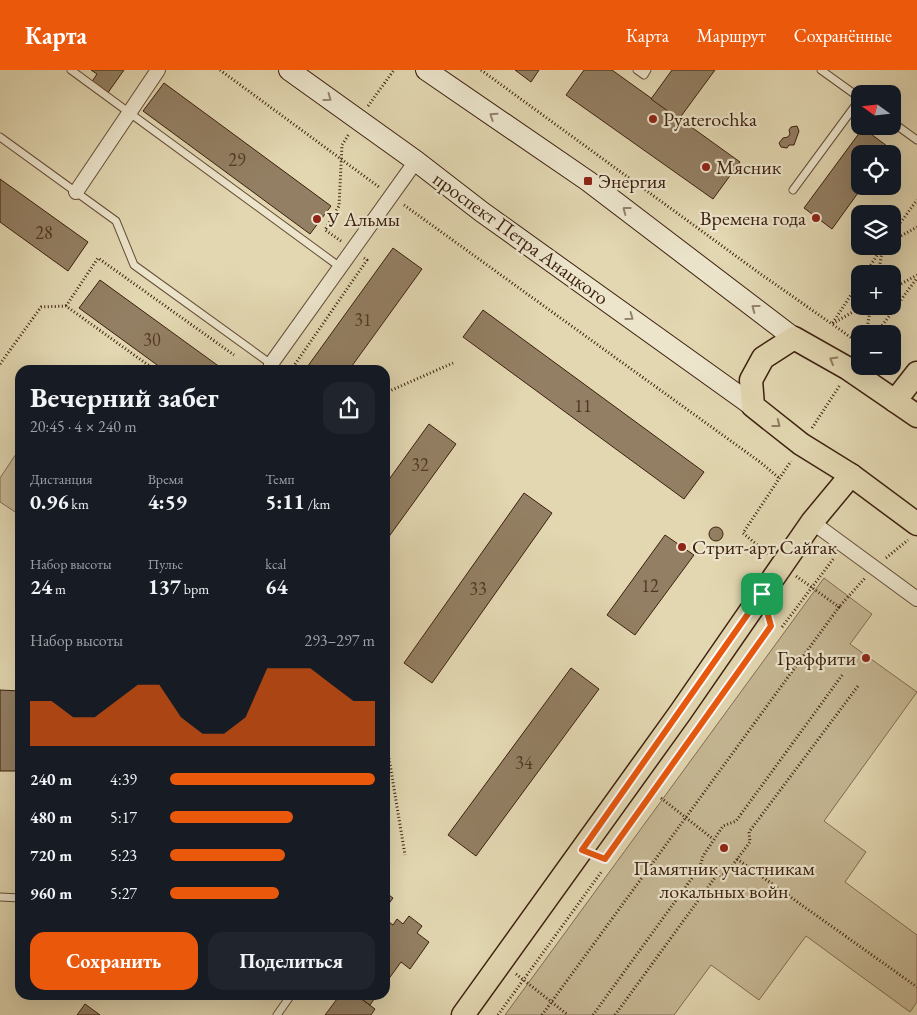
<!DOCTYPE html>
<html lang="ru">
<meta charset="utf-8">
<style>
:root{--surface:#171b24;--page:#20242c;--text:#f1f3f6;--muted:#9ea1a6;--accent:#ea580c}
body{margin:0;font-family:"EB Garamond",serif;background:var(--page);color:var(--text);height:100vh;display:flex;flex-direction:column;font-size:19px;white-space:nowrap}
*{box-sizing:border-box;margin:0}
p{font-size:16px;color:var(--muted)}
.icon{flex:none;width:28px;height:28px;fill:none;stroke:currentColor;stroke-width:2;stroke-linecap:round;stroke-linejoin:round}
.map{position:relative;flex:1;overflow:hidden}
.side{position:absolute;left:15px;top:295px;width:375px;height:635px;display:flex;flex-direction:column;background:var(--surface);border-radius:15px;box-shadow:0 5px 20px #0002}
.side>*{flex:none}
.needle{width:32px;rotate:285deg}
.controls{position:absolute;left:851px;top:15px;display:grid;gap:10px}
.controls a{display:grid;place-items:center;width:50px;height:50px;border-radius:10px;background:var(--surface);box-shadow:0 5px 20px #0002;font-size:25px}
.pin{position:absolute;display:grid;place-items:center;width:42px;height:42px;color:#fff;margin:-21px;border-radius:10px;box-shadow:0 2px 8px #0006}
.round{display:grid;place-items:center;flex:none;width:52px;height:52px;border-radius:15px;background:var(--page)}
.summary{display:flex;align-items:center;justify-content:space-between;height:85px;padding:0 15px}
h1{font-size:28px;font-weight:700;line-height:38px}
.metrics{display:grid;grid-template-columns:repeat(3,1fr);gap:8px;height:85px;padding:5px 15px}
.metrics div{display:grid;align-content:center}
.metrics b{font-size:21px;font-weight:700}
.metrics small{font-size:14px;font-weight:400}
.metrics p{font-size:14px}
.chart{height:140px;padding:10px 15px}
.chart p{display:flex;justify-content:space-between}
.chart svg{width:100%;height:90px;margin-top:5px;fill:var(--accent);opacity:.7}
.primary-button{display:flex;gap:10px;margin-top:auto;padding:10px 15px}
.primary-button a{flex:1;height:58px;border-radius:15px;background:var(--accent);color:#fff;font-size:20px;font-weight:700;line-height:58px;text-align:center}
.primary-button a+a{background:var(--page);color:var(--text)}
ul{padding:0 15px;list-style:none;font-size:16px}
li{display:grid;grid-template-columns:80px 60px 1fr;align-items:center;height:38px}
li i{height:12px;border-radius:6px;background:var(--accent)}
header{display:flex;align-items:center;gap:30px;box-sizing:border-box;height:70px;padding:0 25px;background:var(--accent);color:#fff}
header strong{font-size:24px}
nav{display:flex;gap:28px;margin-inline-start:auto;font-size:18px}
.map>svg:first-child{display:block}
</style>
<header>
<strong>Карта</strong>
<nav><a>Карта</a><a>Маршрут</a><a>Сохранённые</a></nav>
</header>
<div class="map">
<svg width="917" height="945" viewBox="0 0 917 945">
<rect width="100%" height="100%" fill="#e2d7b1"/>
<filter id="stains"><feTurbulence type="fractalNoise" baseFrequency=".004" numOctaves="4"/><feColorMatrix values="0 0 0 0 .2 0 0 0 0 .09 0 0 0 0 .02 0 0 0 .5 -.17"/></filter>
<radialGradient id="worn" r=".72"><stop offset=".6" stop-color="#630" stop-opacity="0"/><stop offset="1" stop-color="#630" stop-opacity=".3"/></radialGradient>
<g fill="#c6b895" stroke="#826c52">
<path d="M20 378V445L0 432V408Z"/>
<path d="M824 508 872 544 850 574 917 622 824 751 866 782 845 812 917 865V932L910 942 806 866 759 930 711 895 674 945H505Z"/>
</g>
<g fill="#937f63" stroke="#3d200f">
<path d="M91 0H124L107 24 91 13 97 4Z"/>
<path d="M515 0H539L531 12Z"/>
<path d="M584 0H612L740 92 713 129 566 25Z"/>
<path d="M672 0H715L679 49 651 29Z"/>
<path d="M164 13 331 136 310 164 143 41Z"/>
<path d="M797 56 799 61 794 75H789L787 78 781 77 779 73 783 68 788 67 790 64 789 60 791 57Z"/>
<path d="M863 58 891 79 887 84H860V116H863L832 159 804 138Z"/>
<path d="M0 109 88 172 68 201 0 152Z"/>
<path d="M393 178 422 199 349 300H305Z"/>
<path d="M100 210 224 300H164L79 238Z"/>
<path d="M483 240 704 402 684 429 463 267Z"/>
<path d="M429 354 456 374 385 472V415Z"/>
<path d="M524 423 552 443 432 613 404 593Z"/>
<circle cx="716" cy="464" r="7"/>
<path d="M665 465 694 485 635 565 607 545Z"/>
<path d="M571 598 599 619 476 786 448 765Z"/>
<path d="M0 620 20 621V701H0Z"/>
<path d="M385 822 393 828 385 839Z"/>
<path d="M409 846 422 856 417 863 429 872 410 899 401 892 385 914V849L393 855 397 849 403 854Z"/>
<path d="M340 925H356L375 939 371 945H325Z"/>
<path d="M356 925H377L370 935Z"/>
<path d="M85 934 100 945H77Z"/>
</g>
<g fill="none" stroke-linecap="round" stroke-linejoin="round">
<defs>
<g id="lane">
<path d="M71 0 340 197"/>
<path d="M637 0 644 5 647 0"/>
<path d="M821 0 860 28"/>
<path d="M892 52 917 70"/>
<path d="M0 67 116 151 134 195 271 294"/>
<path d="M793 120 860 29"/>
<path d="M584 781 605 789 771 556 764 530"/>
<path d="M0 827 20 828"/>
<path d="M277 945 291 925"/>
</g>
<g id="street">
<path d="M76 122 158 0"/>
<path d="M271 294 416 91"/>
<path d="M812 452 917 529"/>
</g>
<g id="secondary">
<path d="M289 0 416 91 482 142 753 336"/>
<path d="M426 0 588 111 794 268"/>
</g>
<g id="primary">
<path d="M895 331 917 303"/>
<path d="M917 346 847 298 794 268 763 288 751 310 753 336 801 374 851 405 917 454"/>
<path d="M463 945 680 643 812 452 851 405"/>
</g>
</defs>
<use href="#lane" stroke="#664e38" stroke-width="9"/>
<use href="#street" stroke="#664e38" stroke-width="16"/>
<use href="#secondary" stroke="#3d200f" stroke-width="22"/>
<use href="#primary" stroke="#3d200f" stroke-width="25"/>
<g stroke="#3d200f" stroke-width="3" stroke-dasharray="1 2.5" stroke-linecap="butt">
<path d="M220 0 379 117"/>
<path d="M481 0 762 205 832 254 863 236"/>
<path d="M368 36 394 0"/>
<path d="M404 135 760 392 779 408"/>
<path d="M892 164 917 130"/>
<path d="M341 171 325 160 339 136 342 75 349 64"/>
<path d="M892 171 917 157"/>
<path d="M865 204 883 176"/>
<path d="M878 204 883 177"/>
<path d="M860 211 832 254 860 274"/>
<path d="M892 219 917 205"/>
<path d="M66 236 98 188 234 285"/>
<path d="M866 264 871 236"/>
<path d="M876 264 917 208"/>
<path d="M0 294 41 237 66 236 155 300"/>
<path d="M291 300 367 190 364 188"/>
<path d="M385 323 453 293"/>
<path d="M812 358 840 315"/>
<path d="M768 484 743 463 791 391"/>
<path d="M886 488 908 470"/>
<path d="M838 538 865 508"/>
<path d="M782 557 834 488"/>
<path d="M385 664 405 785"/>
<path d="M661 728 713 769"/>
<path d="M737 789 917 917"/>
<path d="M516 904 568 945"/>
<path d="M498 945 602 801"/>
<path d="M542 945 839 537 796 506"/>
<path d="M593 945 700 797 703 786 723 756 736 751 843 604"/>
<path d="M615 945 716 806 726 804 750 772 749 762 858 616"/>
</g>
<use href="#lane" stroke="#ece5cc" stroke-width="7"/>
<use href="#street" stroke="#ece5cc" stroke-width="14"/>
<use href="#secondary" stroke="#ece5cc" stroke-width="20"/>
<use href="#primary" stroke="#e2d7b1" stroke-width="22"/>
</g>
<defs><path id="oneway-chevron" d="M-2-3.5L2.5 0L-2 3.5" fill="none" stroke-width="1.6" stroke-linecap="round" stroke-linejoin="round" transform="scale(1.25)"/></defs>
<g stroke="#94826e">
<use href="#oneway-chevron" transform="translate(328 28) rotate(36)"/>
<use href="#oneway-chevron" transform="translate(493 46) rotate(-146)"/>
<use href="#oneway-chevron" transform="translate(626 140) rotate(-143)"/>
<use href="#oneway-chevron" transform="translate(755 238) rotate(-143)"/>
<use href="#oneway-chevron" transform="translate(630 247) rotate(36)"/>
</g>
<g stroke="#907c60">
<use href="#oneway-chevron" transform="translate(833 290) rotate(-150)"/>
<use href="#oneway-chevron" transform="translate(777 354) rotate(38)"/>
</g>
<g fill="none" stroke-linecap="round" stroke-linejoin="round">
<defs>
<path id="route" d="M762 524 771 556 605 789 582 780Z"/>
</defs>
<use href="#route" stroke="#fff" stroke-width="10"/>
<use href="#route" stroke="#ea580c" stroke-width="6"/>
</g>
<g fill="#8f2418" stroke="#ece5cc" stroke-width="2">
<circle cx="653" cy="49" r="5"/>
<circle cx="706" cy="97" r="5"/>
<rect x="583" y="106" width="10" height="10" rx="2.5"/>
<circle cx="816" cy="148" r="5"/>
<circle cx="317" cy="149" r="5"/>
<circle cx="682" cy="477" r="5"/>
<circle cx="866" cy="588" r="5"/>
<circle cx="724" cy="778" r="5"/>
</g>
<g text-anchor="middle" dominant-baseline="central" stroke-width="4.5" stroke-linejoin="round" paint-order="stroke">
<g font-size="18" fill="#523824">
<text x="237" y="89">29</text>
<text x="44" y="162">28</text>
<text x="363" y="249">31</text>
<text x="152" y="269">30</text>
<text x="583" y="335">11</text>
<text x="420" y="394">32</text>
<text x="650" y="515">12</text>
<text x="478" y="518">33</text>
<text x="524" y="692">34</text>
</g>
<g font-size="20" fill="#3d200f" stroke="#ece5cc" text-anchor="start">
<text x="663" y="49">Pyaterochka</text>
<text x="716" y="97">Мясник</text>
<text x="598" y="111">Энергия</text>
<text x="806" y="148" text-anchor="end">Времена года</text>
<text x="327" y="149">У Альмы</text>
<text x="692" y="477">Стрит-арт Сайгак</text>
<text x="856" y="588" text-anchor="end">Граффити</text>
<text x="724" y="798" text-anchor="middle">Памятник участникам<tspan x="724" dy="23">локальных войн</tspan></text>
</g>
<g font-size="20" fill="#3d200f" stroke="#ece5cc">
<text transform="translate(521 168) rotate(36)">проспект Петра Анацкого</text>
</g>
</g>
<rect width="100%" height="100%" filter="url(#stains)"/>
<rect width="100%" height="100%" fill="url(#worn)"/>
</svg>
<div class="controls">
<a><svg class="needle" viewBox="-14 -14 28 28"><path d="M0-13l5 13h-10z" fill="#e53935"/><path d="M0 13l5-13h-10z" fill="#9ea1a6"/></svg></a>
<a><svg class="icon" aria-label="locate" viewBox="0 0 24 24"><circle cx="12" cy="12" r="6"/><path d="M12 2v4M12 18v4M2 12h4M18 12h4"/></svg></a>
<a><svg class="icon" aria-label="layers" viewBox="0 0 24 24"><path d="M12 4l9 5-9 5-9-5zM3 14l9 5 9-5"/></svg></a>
<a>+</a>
<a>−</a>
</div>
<div class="pin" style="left:762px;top:524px;background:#1e9e55"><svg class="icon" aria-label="arrive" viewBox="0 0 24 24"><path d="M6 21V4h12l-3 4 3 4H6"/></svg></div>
<section class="side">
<div class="summary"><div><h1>Вечерний забег</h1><p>20:45 · 4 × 240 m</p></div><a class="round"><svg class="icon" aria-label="share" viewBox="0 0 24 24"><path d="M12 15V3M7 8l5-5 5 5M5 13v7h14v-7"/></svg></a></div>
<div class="metrics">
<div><p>Дистанция</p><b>0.96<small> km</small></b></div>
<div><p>Время</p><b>4:59</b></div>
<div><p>Темп</p><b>5:11<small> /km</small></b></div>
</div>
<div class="metrics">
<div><p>Набор высоты</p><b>24<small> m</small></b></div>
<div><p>Пульс</p><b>137<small> bpm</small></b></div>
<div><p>kcal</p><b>64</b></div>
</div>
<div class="chart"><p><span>Набор высоты</span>293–297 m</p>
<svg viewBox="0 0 160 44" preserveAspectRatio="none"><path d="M0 44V22L10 22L20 30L30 30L40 22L50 14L60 14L70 30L80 38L90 38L100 30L110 6L120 6L130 6L140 14L150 22L160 22V44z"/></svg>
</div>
<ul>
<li><b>240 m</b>4:39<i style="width:100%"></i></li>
<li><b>480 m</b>5:17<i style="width:60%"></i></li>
<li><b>720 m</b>5:23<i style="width:56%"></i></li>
<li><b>960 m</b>5:27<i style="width:53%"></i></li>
</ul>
<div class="primary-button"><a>Сохранить</a><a>Поделиться</a></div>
</section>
</div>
